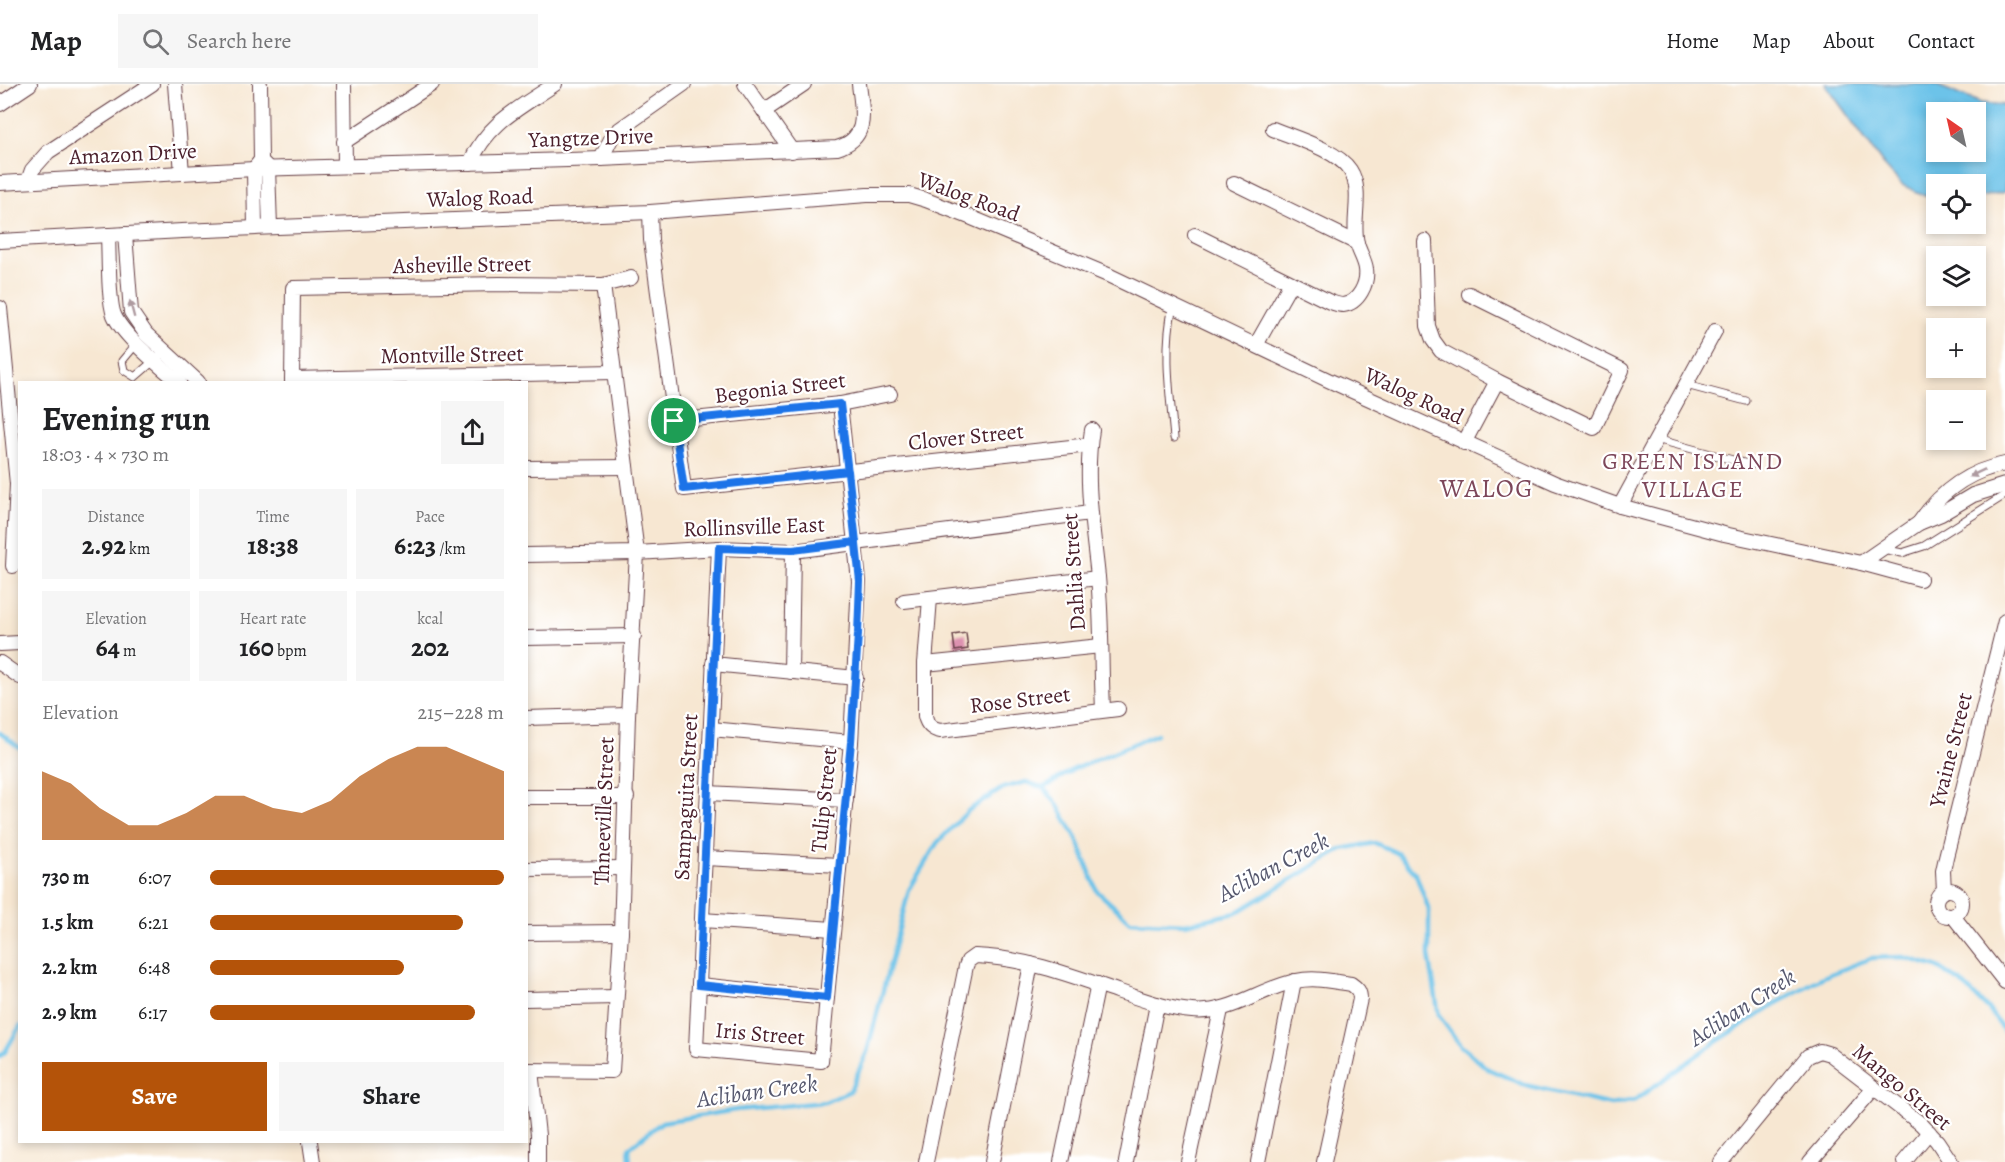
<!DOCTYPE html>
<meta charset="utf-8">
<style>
:root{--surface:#fff;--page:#f6f6f6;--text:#202124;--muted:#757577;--line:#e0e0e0;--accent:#b45309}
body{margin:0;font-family:Alegreya,serif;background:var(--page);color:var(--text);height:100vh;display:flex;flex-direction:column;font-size:22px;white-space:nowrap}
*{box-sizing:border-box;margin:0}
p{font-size:20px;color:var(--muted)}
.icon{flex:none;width:33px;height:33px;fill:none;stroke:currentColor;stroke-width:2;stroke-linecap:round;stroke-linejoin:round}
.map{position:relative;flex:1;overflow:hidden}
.sheet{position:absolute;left:18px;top:297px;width:510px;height:762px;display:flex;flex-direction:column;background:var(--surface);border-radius:0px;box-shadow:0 3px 9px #0003}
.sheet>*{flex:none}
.needle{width:39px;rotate:326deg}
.buttons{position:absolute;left:1926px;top:18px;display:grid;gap:12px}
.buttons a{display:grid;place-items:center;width:60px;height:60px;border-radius:0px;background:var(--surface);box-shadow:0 3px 9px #0003;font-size:30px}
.pin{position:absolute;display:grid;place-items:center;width:51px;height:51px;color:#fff;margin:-26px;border:3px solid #fff;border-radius:50%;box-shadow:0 2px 6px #0007}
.round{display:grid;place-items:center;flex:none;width:63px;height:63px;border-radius:0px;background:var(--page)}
.summary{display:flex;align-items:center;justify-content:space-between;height:102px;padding:0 24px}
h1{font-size:33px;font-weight:600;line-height:45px}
.figures{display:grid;grid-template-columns:repeat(3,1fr);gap:9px;height:102px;padding:6px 24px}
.figures div{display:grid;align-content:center;border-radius:0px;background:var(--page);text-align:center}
.figures b{font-size:26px;font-weight:600}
.figures small{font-size:16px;font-weight:400}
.figures p{font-size:16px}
.chart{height:168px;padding:12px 24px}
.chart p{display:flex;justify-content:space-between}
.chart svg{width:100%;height:108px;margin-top:6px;fill:var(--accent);opacity:.7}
.action{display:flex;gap:12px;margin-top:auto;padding:12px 24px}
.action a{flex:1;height:69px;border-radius:0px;background:var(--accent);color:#fff;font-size:24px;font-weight:600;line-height:69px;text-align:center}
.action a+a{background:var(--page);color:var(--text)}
ul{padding:0 24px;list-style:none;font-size:20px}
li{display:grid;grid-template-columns:96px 72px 1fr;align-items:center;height:45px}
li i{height:15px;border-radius:8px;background:var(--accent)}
header{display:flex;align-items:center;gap:36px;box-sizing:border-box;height:84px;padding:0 30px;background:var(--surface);border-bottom:2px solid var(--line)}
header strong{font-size:28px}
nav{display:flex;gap:33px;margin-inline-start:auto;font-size:21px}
.search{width:420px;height:54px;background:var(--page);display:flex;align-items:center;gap:15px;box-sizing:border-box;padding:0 21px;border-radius:0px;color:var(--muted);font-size:22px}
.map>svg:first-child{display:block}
</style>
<header>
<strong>Map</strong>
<div class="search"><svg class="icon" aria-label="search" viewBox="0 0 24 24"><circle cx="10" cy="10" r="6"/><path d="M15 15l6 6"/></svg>Search here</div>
<nav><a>Home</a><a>Map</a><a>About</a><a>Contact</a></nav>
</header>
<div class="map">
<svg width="2005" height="1078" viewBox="0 0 2005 1078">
<rect width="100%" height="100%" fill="#fff"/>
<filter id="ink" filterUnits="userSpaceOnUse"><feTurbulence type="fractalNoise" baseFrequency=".0167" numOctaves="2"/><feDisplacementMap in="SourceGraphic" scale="12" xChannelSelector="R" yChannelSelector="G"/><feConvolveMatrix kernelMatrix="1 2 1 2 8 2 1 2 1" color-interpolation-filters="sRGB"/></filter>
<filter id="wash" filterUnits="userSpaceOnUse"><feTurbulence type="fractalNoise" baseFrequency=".008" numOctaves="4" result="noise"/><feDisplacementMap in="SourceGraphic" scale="24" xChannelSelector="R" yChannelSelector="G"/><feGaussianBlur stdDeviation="1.35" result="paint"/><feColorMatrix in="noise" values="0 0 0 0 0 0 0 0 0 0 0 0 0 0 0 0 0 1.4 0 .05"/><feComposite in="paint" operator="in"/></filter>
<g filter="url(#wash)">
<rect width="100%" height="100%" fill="#f7e7d2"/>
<path fill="#6cc3e9" stroke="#5b718a" stroke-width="1.5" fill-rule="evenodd" d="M1825 0H1933L1981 19 2005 21V108L1976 114V100H1936V114L1924 111 1902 101 1883 80ZM1936 28H1976V68H1936Z"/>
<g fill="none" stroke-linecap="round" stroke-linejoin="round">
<g stroke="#6cc3e9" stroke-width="4.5">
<path d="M0 649 20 664"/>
<path d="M1044 704 1072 686 1157 650"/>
<path d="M0 972 5 968 20 942"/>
<path d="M630 1078 629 1064 662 1038 736 1026 825 1018 850 1007 867 968 909 806 937 759 969 726 1003 704 1026 698 1044 704 1057 720 1077 755 1097 807 1130 837 1185 840 1236 829 1342 765 1375 759 1397 769 1416 790 1429 826V871L1439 932 1461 962 1488 985 1525 1001 1611 1021 1635 1016 1716 958 1775 920 1823 893 1872 874 1903 873 1937 883 1963 900 1989 926 2005 948"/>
</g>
</g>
<g id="blocks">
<path fill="#dd91b0" d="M966 549 968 565 955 567 953 551Z"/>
</g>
</g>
<g filter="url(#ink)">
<use href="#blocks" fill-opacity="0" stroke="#643d44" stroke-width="1.5"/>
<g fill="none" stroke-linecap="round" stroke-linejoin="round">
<defs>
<g id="service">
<path d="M1173 222C1163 266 1170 310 1174 354"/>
<path d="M138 258 122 277 124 286 135 293 164 268"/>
<path d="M1686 301 1746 317"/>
<path d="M1656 355 1751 381"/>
<path d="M1883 465 1902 469 1924 462 2005 411"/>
</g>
<g id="minor">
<path d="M175 0 182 89"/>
<path d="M344 0 345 82"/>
<path d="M745 0 792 67"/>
<path d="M0 20 30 0"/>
<path d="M764 27 804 0"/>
<path d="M344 58 432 0"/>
<path d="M601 75 612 53 620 45 684 0"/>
<path d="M262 78 268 84 270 143"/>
<path d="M470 79C488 38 520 24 555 0"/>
<path d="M28 97 32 86 48 68 152 0"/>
<path d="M0 99 254 85 601 75 837 64C870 54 862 27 859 0"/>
<path d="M1234 99 1357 159"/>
<path d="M650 128 651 156 684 405 1089 361"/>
<path d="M255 144 254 85 261 76 260 0"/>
<path d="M125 150 131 228 146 250 198 298"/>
<path d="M108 151C109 170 108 216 114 231 123 252 161 283 179 298"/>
<path d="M1195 151 1330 218C1334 219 1339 221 1343 221 1359 219 1368 199 1366 185 1365 176 1359 168 1357 159 1351 136 1364 108 1350 86 1337 66 1295 54 1273 45"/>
<path d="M0 157 182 147 650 128 867 111H909L926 116 972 134 1108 191 1328 296 1555 399 1620 422 1653 431 1724 450 1861 479 1920 495"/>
<path d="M1425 157 1428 242 1433 256 1441 267 1497 297 1594 344 1622 286 1469 210"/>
<path d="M0 224 17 400 13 482"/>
<path d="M1256 261 1291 199"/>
<path d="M292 295 613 288"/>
<path d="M292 298 293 204 500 200 603 201 631 194"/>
<path d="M674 337 840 320 890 310"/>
<path d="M1092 346C1084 395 1093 444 1098 493 1102 537 1101 582 1103 626"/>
<path d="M1464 359 1497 297"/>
<path d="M526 384 626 383"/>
<path d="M1620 422 1715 247"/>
<path d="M1919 439C1940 408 1968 387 2005 380"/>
<path d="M719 464 696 965 821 977 851 658 859 497 840 320"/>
<path d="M526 471 637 469 719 464 793 467 1090 429"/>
<path d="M1861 479 1919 439 1941 430 1973 411 2005 401"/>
<path d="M930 514 925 580V632C927 641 931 645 940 647L1118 625"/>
<path d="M904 517 1098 494"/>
<path d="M526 554 634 552"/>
<path d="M0 560 20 559"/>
<path d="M0 579 20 593"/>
<path d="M713 580 856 594"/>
<path d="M925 580 1101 562"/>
<path d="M791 588 793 467"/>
<path d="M526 634 628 631"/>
<path d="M711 645 851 658"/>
<path d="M708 709 846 716"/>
<path d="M526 713H627"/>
<path d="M705 774 839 781"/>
<path d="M526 785 623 784"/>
<circle cx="1949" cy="819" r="13"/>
<path d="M1944 807 1943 787 1946 773 2005 537"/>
<path d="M1953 832 2005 898"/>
<path d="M702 836 833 845"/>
<path d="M526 849 621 848"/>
<path d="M699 901 827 914"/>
<path d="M526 915 616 913"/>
<path d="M526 986 612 987 621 848 628 631 637 469 603 201"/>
<path d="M531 986 538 1051V1078"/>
<path d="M310 1058 313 1078"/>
<path d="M926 1078 966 882 968 877 975 872C1025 874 1071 891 1117 907 1142 915 1166 925 1192 927 1230 931 1260 904 1296 897 1314 893 1333 897 1351 900 1357 904 1360 907 1360 915L1324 1078"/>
<path d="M992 1078 1031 880"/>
<path d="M1061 1078 1098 900"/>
<path d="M1126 1078 1157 920"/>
<path d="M1188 1078 1221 926"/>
<path d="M1258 1078 1294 897"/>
<path d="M1721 1078 1808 972 1820 967 1830 970 1921 1040 1937 1057 1951 1078"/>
<path d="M1810 1078 1874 1004"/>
<path d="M1904 1078 1929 1048"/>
</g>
</defs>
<use href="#service" stroke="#643d44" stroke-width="9"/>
<use href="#minor" stroke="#643d44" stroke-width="16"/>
<use href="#service" stroke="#fff" stroke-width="7"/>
<use href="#minor" stroke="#fff" stroke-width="14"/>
</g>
<defs><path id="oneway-solid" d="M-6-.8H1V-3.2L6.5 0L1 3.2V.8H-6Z" transform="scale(1.5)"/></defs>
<g fill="#ae9aa0">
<use href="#oneway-solid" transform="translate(132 225) rotate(-105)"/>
<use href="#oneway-solid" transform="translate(1977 389) rotate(154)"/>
</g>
</g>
<g fill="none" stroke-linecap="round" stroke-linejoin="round" filter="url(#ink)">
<defs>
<path id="route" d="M674 337 684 405 848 387 860 497 858 550 851 658 827 914 699 901 719 464 793 466 856 458 840 320 674 337"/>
</defs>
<use href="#route" stroke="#fff" stroke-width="12"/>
<use href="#route" stroke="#1a73e8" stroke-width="8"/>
</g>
<g text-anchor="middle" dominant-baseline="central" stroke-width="4.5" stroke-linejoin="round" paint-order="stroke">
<g font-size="22" fill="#4a1f2b" stroke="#fff">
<text transform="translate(591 54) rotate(-2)">Yangtze Drive</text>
<text transform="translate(133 70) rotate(-3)">Amazon Drive</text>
<text transform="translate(969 113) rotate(20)">Walog Road</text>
<text transform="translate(480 114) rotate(-2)">Walog Road</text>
<text transform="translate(462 181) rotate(-1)">Asheville Street</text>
<text transform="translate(452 271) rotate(-1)">Montville Street</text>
<text transform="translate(780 304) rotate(-7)">Begonia Street</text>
<text transform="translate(1414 312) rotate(25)">Walog Road</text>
<text transform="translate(966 353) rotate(-6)">Clover Street</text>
<text transform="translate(754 443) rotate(-2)">Rollinsville East</text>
<text transform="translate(1074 488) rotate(-94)">Dahlia Street</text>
<text transform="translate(1020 616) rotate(-7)">Rose Street</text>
<text transform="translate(1951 666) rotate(-76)">Yvaine Street</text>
<text transform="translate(686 713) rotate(-87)">Sampaguita Street</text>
<text transform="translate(824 716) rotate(-84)">Tulip Street</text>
<text transform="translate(604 727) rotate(-88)">Thneeville Street</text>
<text transform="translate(760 950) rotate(5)">Iris Street</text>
<text transform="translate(1902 1003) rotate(40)">Mango Street</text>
</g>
<g font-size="24" letter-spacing="1.5" fill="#7d475a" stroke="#fff">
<text x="1693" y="377">GREEN ISLAND<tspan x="1693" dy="28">VILLAGE</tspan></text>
</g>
<g font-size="24" font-style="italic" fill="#56586e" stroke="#fff">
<text transform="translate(1273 783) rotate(-28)">Acliban Creek</text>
<text transform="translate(1742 923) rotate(-33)">Acliban Creek</text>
<text transform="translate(757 1007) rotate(-8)">Acliban Creek</text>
</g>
<g font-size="26" letter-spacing="1.5" fill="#7d475a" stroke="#fff">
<text x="1487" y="404">WALOG</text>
</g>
</g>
</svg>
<div class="buttons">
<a><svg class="needle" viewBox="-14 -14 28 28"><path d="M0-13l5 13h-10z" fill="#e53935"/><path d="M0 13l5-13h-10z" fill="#757577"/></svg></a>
<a><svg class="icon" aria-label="locate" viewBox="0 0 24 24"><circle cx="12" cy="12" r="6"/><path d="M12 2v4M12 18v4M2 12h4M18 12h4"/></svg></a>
<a><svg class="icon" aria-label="layers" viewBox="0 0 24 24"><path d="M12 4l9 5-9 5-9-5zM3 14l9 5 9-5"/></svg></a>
<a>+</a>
<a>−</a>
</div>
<div class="pin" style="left:674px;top:337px;background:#1e9e55"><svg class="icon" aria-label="arrive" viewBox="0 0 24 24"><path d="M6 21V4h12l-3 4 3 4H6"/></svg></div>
<section class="sheet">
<div class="summary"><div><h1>Evening run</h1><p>18:03 · 4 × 730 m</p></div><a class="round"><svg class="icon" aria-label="share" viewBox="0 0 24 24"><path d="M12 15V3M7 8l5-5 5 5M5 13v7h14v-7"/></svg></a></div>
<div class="figures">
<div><p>Distance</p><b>2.92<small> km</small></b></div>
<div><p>Time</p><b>18:38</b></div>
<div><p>Pace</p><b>6:23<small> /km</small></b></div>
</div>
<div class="figures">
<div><p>Elevation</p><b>64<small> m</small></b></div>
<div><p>Heart rate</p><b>160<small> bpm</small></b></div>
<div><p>kcal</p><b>202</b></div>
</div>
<div class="chart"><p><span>Elevation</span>215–228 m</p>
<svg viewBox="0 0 160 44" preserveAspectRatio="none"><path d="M0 44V16L10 21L20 31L30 38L40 38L50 33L60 26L70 26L80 31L90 33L100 28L110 18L120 11L130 6L140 6L150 11L160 16V44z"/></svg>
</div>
<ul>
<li><b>730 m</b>6:07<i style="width:100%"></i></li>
<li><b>1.5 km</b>6:21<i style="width:86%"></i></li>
<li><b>2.2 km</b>6:48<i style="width:66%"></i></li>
<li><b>2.9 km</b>6:17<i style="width:90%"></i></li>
</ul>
<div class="action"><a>Save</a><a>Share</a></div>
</section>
</div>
